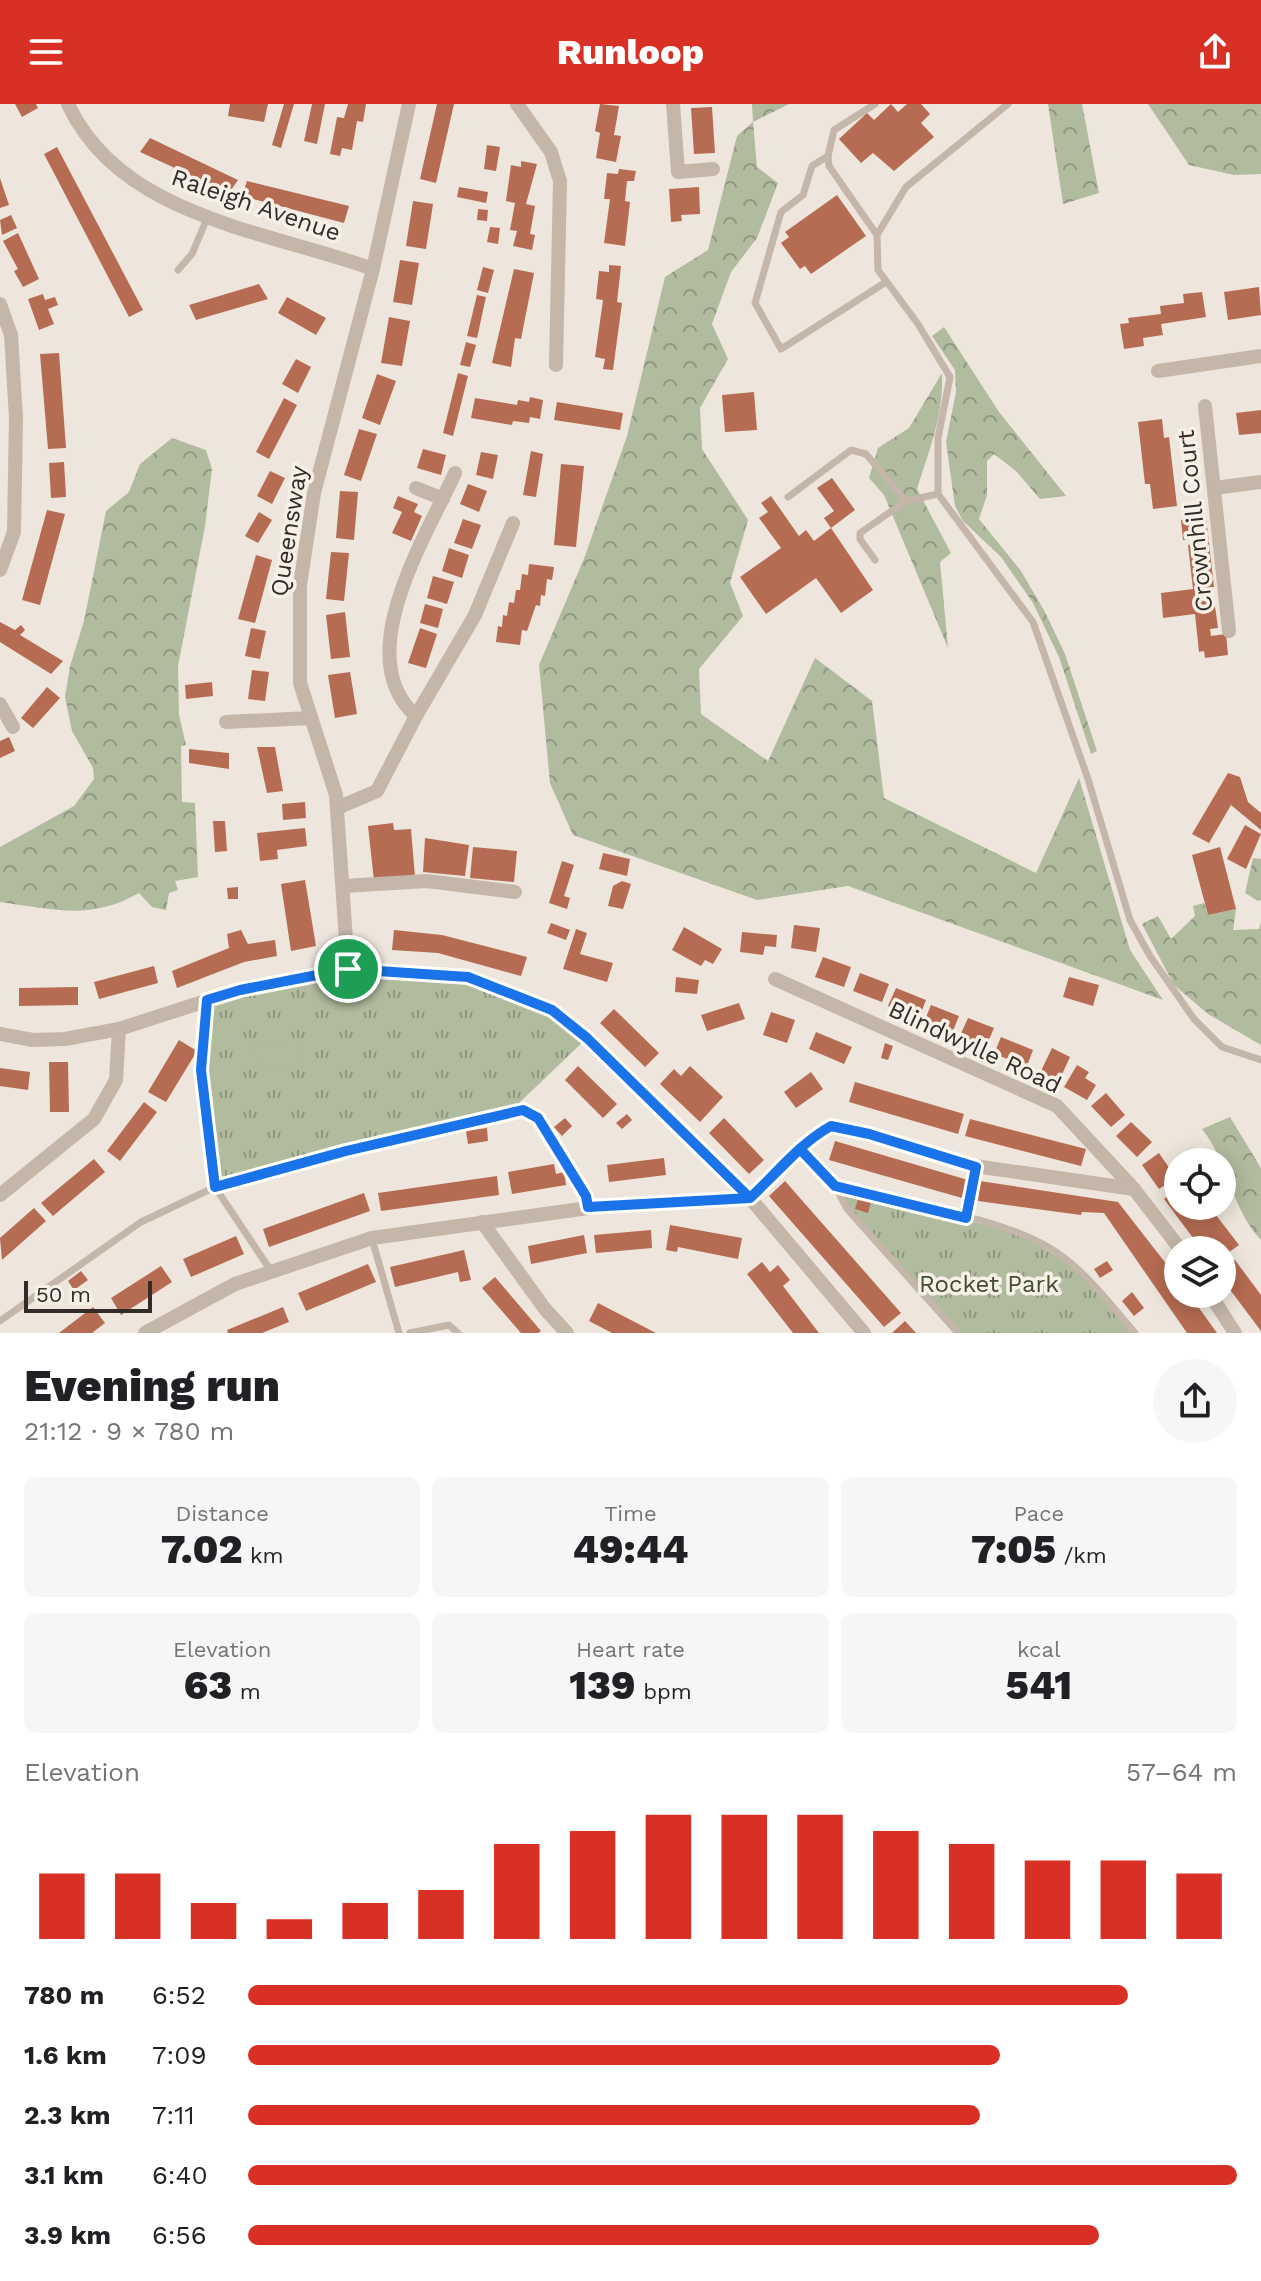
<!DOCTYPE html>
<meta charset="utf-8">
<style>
:root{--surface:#fff;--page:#f6f6f6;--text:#202124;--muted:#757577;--accent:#d93025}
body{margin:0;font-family:"Work Sans",sans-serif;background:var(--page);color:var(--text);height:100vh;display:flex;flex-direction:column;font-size:30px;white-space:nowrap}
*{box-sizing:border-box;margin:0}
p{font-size:26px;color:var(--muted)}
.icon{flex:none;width:44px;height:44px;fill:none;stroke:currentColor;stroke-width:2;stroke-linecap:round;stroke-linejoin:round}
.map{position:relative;height:1229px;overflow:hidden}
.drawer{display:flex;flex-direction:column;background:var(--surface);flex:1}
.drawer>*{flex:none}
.buttons{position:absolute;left:1164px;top:1044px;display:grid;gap:16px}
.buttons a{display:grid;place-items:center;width:72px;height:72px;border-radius:50%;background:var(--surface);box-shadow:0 4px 20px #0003;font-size:40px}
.scale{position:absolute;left:24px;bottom:20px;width:128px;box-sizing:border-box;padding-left:8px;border:4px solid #332b28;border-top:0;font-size:22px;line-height:28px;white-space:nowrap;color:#332b28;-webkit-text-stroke:6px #f6f0e7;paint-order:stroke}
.pin{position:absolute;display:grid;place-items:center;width:68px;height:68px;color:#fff;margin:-34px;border:4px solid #fff;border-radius:50%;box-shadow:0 2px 8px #0007}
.round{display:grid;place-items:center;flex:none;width:84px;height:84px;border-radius:42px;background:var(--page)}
.summary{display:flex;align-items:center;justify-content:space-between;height:136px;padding:0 24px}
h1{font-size:44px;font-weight:800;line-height:60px}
.figures{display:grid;grid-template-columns:repeat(3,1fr);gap:12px;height:136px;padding:8px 24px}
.figures div{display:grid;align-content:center;border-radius:12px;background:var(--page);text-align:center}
.figures b{font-size:40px;font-weight:800}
.figures small{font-size:22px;font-weight:400}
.figures p{font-size:22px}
.chart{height:224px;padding:16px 24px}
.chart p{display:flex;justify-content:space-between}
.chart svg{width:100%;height:144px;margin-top:8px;stroke:var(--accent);stroke-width:6}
ul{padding:0 24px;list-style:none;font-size:26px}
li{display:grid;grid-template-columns:128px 96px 1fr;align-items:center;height:60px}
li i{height:20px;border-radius:10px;background:var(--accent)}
header{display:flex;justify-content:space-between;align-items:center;height:104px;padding:0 24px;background:var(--accent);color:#fff;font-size:36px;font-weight:800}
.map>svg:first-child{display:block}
</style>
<header><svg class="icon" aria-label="menu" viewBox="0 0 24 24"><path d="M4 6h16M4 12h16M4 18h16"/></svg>Runloop<svg class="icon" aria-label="share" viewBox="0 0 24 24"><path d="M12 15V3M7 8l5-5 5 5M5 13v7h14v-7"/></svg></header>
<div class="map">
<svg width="1261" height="1229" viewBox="0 0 1261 1229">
<defs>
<pattern id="grass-tufts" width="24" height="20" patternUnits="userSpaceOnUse" patternTransform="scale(2)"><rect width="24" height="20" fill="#b1bb9e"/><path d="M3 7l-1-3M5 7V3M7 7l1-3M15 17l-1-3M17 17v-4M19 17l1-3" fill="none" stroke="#919881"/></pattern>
<pattern id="forest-crowns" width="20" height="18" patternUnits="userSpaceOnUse" patternTransform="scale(2)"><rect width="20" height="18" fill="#b1bb9e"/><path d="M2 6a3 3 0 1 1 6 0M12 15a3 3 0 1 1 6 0" fill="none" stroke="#919881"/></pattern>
</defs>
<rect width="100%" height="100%" fill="#eee6dc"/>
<g fill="url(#grass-tufts)">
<path d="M348 865 444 870 552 906 587 934 518 1000 379 1032 221 1075 208 983 212 894Z"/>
<path d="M835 1082 1020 1130 1073 1162 1135 1229H958L847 1105Z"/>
</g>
<g fill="url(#forest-crowns)">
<path d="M752 0H789L753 18 757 63 778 79 757 134 731 168 712 220 728 255 700 304 702 345 748 416 730 479 743 512 699 565 701 610 768 657 815 554 872 597 884 694 1036 769 1079 674 1130 846 1163 896 848 782 757 796 573 731 550 679 539 561 585 452 627 332 665 173 708 146 737 32 753 18Z"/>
<path d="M1048 0H1082L1099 89 1063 100Z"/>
<path d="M1148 0H1261V70L1234 71 1189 61Z"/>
<path d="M944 223 999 308 1066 392 1040 395 1016 367 994 350 987 357V391L979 415 1021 467 1045 508 1065 550 1097 647 1091 650 1059 553 1033 499 1001 453 963 417 955 402 946 338 956 288 955 266 932 232Z"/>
<path d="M942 269C944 310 929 347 917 385L951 449 940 458 948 544 884 391 869 374 878 344 909 324Z"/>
<path d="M172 334 206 346 212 365 205 422 178 562 179 611 186 641 181 642 182 698 195 699 198 773 175 777 178 786 169 789 166 806 152 803 139 789C90 817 53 805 0 798V743L74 702 94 675 93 664 72 627 65 593 70 562 84 517 106 407 129 388 140 360Z"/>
<path d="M1253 754 1261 755V796L1258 797 1245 789Z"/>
<path d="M1204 799 1208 811 1236 805 1233 826 1259 825 1261 818V941L1208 910 1174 881 1142 820 1158 812 1171 835 1195 812 1193 802Z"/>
<path d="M1230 1013 1261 1064V1136C1229 1101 1231 1062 1202 1025Z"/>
</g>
<path fill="#b1bb9e" d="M298 935 300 963 257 967 255 939Z"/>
<g fill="#b66c52">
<path d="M15 0H36L38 4 22 13Z"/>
<path d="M230 0H268L264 18 228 12Z"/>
<path d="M284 0H294L281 44 272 41Z"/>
<path d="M312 0H325L317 40 304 37Z"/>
<path d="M348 0H366L363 18 357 17 352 46 342 44 340 52 330 50 337 13 344 14Z"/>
<path d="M437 0H454L436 79 420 75Z"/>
<path d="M600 0 619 2 614 31 621 32 616 58 596 54 600 29 595 27Z"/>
<path d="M891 0 898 8 907 0H921L930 10 921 19 934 33 894 67 873 49 861 59 839 35 867 9 874 16Z"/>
<path d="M712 3 715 49 694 50 691 4Z"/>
<path d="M150 34 238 76 229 89 140 48Z"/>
<path d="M487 41 500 43 496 67 484 65Z"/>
<path d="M57 43 143 206 129 213 44 50Z"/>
<path d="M521 57 537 60 526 100 535 102 530 130 535 131 532 146 513 142 517 127 510 126 515 99 506 97 511 61 521 63Z"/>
<path d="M619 65 636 67 634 77H627L625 97 630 98 625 142 604 139 610 95H604L607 69 618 70Z"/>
<path d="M0 74 9 101 0 104Z"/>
<path d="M247 77 349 102 344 119 242 92Z"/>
<path d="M459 83 488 88 486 99 457 93Z"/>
<path d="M699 83 700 110 681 111 682 117 671 118 669 85Z"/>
<path d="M837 91 866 132 811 170 805 162 800 165 781 139 789 133 785 128Z"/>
<path d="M413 97 433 100 426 145 406 142Z"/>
<path d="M478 105 488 106 487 117 477 116Z"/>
<path d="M11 111 17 124 2 131 0 116Z"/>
<path d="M490 123 500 124 498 140 487 138Z"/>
<path d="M18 129 39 175 23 183 14 167 18 165 3 137Z"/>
<path d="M400 156 419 159 412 201 393 198Z"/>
<path d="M609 161 621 162 617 198 622 199 613 266 603 265 605 255 595 253 603 196 596 195 599 167 609 168Z"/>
<path d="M483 163 494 166 488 189 477 186Z"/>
<path d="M514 165 534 169 521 235 515 234 511 263 492 259Z"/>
<path d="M259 180 268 195 196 216 189 201Z"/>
<path d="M1259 183 1261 211 1228 216 1224 188Z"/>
<path d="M1202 188 1206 213 1161 220 1163 231 1143 234 1144 242 1124 245 1120 220 1129 219 1128 214 1161 210 1160 202 1184 199 1183 190Z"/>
<path d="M43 190 45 196 55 193 58 201 48 205 54 220 39 226 28 195Z"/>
<path d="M477 191 486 193 477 234 467 232Z"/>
<path d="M287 193 326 214 316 231 278 209Z"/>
<path d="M389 213 410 217 402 262 381 259Z"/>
<path d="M466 238 476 241 470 263 460 261Z"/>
<path d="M59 249 66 344 48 345 40 250Z"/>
<path d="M296 255 311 263 298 289 282 280Z"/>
<path d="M458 269 468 272 453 332 443 329Z"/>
<path d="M377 270 396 277 380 321 362 314Z"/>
<path d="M754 288 757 326 725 328 722 291Z"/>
<path d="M530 293 543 296 540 315 530 313 529 319 513 317 512 321 471 314 475 294 517 301 518 296 529 298Z"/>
<path d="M284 294 297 301 269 355 256 348Z"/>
<path d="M557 298 623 309 620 326 554 316Z"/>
<path d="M1261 306V329L1239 331 1236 309Z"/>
<path d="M1162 315 1164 334 1169 333 1177 402 1153 405 1150 380H1145L1138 318Z"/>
<path d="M359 325 377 330 361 377 344 371Z"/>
<path d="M423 345 446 351 441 371 417 364Z"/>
<path d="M531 347 543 350 536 393 523 391Z"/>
<path d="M481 348 498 351 493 375 476 371Z"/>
<path d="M64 358 66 393 51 394 49 359Z"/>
<path d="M561 360 584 362 576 443 554 441Z"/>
<path d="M270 367 285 374 272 400 257 392Z"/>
<path d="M832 374 855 406 831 424 824 414 834 407 817 384Z"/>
<path d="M468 380 487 387 479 408 460 400Z"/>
<path d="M340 387 358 388 354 436 336 434Z"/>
<path d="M398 392 418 400 414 408 422 412 411 437 392 429 402 408 393 404Z"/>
<path d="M771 392 799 432 806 426 814 437 831 424 873 486 841 509 816 474 766 510 740 473 781 444 759 414 768 408 761 399Z"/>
<path d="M47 406 65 410 40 501 22 496Z"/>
<path d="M259 408 272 416 258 439 245 432Z"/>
<path d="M1206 413 1214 483 1208 484 1210 503 1215 502 1218 524 1210 525 1211 532 1226 530 1228 551 1205 554 1204 547 1199 548 1195 510 1163 514 1161 489 1193 485 1188 441 1191 440V435L1183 436 1181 416Z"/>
<path d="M463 415 481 421 472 445 454 439Z"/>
<path d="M449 444 469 451 462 474 442 467Z"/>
<path d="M331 448 349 449 344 497 326 495Z"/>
<path d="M256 451 272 456 255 519 238 515Z"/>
<path d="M529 460 554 463 552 476 547 475 545 492 541 491 540 502 536 501 527 527 522 526 520 541 496 538 498 522 502 523 503 511 507 512 509 498 514 499 516 486H520L522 470 528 471Z"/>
<path d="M433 472 454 478 447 500 427 494Z"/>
<path d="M425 500 443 505 438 524 420 519Z"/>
<path d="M345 508 350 553 331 555 326 511Z"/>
<path d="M0 518 15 526 21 521 25 526 20 531 63 557 51 570 0 538Z"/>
<path d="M251 524 266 527 260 555 245 552Z"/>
<path d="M420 524 437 530 426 564 408 559Z"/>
<path d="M252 566 269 568 265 597 248 595Z"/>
<path d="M350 568 357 610 335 614 328 571Z"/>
<path d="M212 578 213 592 186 595 185 581Z"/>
<path d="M47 583 60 594 33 624 21 614Z"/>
<path d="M9 633 15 647 0 654V637Z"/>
<path d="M257 643H275L283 687 267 689Z"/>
<path d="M189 645 229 649V665L189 659Z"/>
<path d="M1228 669 1240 673 1248 698 1261 709V726L1231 701 1209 739 1192 730Z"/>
<path d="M305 698 306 714 283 716 282 700Z"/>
<path d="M213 717H225L227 747 215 748Z"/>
<path d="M393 719 394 726 411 725 415 773 374 777 368 722Z"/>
<path d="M1245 721 1261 730 1246 765 1227 755Z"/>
<path d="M305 724 307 742 277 746 278 755 260 757 257 729Z"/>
<path d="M425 734 469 741 465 772 423 768Z"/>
<path d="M473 743 517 747 514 778 470 774Z"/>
<path d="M1220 743 1236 805 1208 811 1192 751Z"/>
<path d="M603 749 630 755 627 772 599 765Z"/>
<path d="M562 757 574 761 564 792 570 794 567 805 549 799Z"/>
<path d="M305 776 316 842 291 847 281 780Z"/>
<path d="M622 777 631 780 623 805 608 802 613 782Z"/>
<path d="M238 783V795H228L227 784Z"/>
<path d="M551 819 570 826 566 836 547 829Z"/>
<path d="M794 821 820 824 816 848 791 844Z"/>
<path d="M684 823 722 845 713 860 705 856 701 862 672 846Z"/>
<path d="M576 825 587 829 580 850 613 859 607 878 563 865Z"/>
<path d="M241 826 248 840 275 836 277 852 244 858 177 884 172 867 229 844 227 830Z"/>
<path d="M394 826 442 831 527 853 521 872 438 849 392 846Z"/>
<path d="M742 828 777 831 776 843 765 842 763 851 740 848Z"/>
<path d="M823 853 851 863 844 883 815 873Z"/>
<path d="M154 862 158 879 99 895 94 878Z"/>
<path d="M860 869 889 880 882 898 853 887Z"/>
<path d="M676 873 699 876 697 890 675 888Z"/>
<path d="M1069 873 1099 881 1093 902 1063 893Z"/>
<path d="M78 883V901L19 902V884Z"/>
<path d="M896 884 926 896 919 914 888 902Z"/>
<path d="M739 899 745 915 707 927 701 911Z"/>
<path d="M931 901 959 912 952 929 924 918Z"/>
<path d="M614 905 659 949 645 963 600 919Z"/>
<path d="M771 908 795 916 787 939 763 931Z"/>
<path d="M968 914 994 924 985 945 959 934Z"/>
<path d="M816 928 852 943 844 960 809 945Z"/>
<path d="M1001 933 1033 946 1027 962 994 950Z"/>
<path d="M179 936 197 947 166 998 148 988Z"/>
<path d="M885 939 893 942 888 956 881 954Z"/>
<path d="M1052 944 1070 953 1059 977 1040 969Z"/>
<path d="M49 958H68L69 1008H50Z"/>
<path d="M1077 961 1089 968 1085 974 1096 981 1087 996 1064 983Z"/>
<path d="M578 962 617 1000 603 1014 565 976Z"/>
<path d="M690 962 723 993 700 1018 660 980 674 965 681 972Z"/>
<path d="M0 964 30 968 28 986 0 982Z"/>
<path d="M811 968 823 985 796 1004 784 988Z"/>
<path d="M855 978 964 1010 958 1030 849 998Z"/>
<path d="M1106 989 1125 1011 1111 1023 1091 1002Z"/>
<path d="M144 998 157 1008 120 1057 107 1047Z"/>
<path d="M627 1010 632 1016 622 1025 616 1019Z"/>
<path d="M565 1014 572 1022 562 1032 554 1023Z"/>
<path d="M724 1014 764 1056 749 1070 709 1029Z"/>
<path d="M970 1015 1086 1045 1081 1062 965 1032Z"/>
<path d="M1131 1018 1152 1038 1137 1053 1116 1032Z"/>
<path d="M487 1024 488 1037 468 1040 466 1027Z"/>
<path d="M835 1037 968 1076 962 1094 829 1056Z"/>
<path d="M1159 1049 1176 1074 1159 1085 1142 1061Z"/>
<path d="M664 1054 666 1071 609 1078 607 1061Z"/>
<path d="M94 1055 105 1068 53 1112 41 1099Z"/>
<path d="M554 1060 556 1070 564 1068 566 1081 512 1090 508 1068Z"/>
<path d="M497 1072 499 1091 381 1107 378 1089Z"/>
<path d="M785 1077 901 1209 884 1223 769 1092Z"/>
<path d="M980 1077 1118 1098 1178 1175V1190H1189L1217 1229H1187L1104 1109 1082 1108 1081 1111 978 1097Z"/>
<path d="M1178 1084V1102H1209L1239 1141 1222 1153V1146H1202L1164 1095Z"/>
<path d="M364 1089 370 1107 269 1143 263 1125Z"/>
<path d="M858 1095 871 1098 868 1109 855 1105Z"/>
<path d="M34 1104 46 1117 2 1156 0 1134Z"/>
<path d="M670 1121 742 1134 738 1155 678 1143 677 1148 666 1146Z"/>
<path d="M651 1126 652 1144 596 1149 594 1131Z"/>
<path d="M584 1131 587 1149 531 1160 528 1142Z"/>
<path d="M236 1132 244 1150 191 1173 183 1155Z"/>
<path d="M464 1146 471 1176 460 1178 458 1168 395 1183 390 1163Z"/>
<path d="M1235 1156 1261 1191V1227L1222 1175V1165Z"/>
<path d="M1107 1157 1113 1166 1100 1174 1094 1165Z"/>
<path d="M762 1158 770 1168 778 1161 790 1176 783 1182 819 1229H793L747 1170Z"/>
<path d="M368 1160 376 1178 306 1207 298 1189Z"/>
<path d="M161 1162 172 1178 121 1211 111 1194Z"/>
<path d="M81 1167 88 1176 74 1186 68 1177Z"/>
<path d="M495 1173 541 1227 538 1229H521L482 1184Z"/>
<path d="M1132 1188 1144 1204 1134 1212 1122 1197Z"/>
<path d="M598 1199 656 1229H612L589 1217Z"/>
<path d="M93 1203 105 1219 92 1229H59Z"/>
<path d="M283 1203 289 1218 262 1229H228L227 1226Z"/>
<path d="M905 1217 916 1229H892Z"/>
</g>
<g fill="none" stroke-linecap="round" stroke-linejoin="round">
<g stroke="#c4b6a9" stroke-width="7">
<path d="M875 0 834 26 828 52 829 62 877 131"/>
<path d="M1008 0 906 83 877 131 878 166 918 220 950 273 938 334V390L1033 518 1088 675 1130 816 1150 852 1194 915 1222 943 1261 956"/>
<path d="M828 52 812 62 803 91 781 108 755 199 781 245 886 178"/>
<path d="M178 166 192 150 208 112"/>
<path d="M788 393 851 346 866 350 906 397"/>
<path d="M875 456 860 435V429L906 397 938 390"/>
<path d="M207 896 201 966 215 1083 271 1167"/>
<path d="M801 1046 835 1082"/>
<path d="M966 1114 976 1063"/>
<path d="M372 1135 399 1229"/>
<path d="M0 1217 141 1118 215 1083 513 1006C544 1006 571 1067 586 1092L588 1103"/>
<path d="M410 1229 449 1221 458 1229"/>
<path d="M958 1229 847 1105 835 1082C900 1100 990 1110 1048 1143 1082 1162 1110 1200 1135 1229"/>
</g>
<g stroke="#c4b6a9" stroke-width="14">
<path d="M68 0C120 113 268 127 373 165"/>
<path d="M517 0 551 48 560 77 556 261"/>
<path d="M673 0 678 68 713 65"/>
<path d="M0 200 11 231 16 314 14 428 0 466"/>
<path d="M1158 267 1261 252"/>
<path d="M1205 302 1229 527"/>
<path d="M416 384 443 395"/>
<path d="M1214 384 1261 378"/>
<path d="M0 600 13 623"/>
<path d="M416 612 475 511 513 419"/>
<path d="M226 618 310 614"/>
<path d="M337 704 377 687 416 612C349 553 426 433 455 369"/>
<path d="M344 782 427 777 515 788"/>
<path d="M348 865 336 691 300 579V481L314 389 373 165 409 0"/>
<path d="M775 875 1057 1002 1134 1085 1181 1146"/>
<path d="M0 930 33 936 65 935 119 925 240 886 348 865 468 873 552 906 587 934 750 1094 864 1229"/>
<path d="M0 1091 94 1015 116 976 119 925"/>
<path d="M750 1094 800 1045 831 1022 869 1030 968 1061 1134 1085"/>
<path d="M482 1118 545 1205 567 1229"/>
<path d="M1210 1190 1235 1229"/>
<path d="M145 1229 235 1180 372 1134 610 1101 750 1094"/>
</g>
</g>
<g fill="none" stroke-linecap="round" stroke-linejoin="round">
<defs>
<path id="route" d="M348 865 240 886 207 896 201 966 215 1083 346 1047 523 1006 538 1014 586 1092 588 1103 750 1094 800 1045 835 1082 966 1114 976 1063 869 1030 831 1022C799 1040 776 1070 750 1094L587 934 552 906 468 873 348 865"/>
</defs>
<use href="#route" stroke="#fff" stroke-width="16"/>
<use href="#route" stroke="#1a73e8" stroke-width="10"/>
</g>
<g text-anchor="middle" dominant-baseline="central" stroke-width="7" stroke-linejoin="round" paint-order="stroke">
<g font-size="24" fill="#332b28" stroke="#f6f0e7">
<text transform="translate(256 101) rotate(19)">Raleigh Avenue</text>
<text transform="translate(1195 417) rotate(-96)">Crownhill Court</text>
<text transform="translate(289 427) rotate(-81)">Queensway</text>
<text transform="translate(975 943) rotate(25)">Blindwylle Road</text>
</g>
<g font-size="24" fill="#424e2f" stroke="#f6f0e7">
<text x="989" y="1180">Rocket Park</text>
</g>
</g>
</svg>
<div class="buttons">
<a><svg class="icon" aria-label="locate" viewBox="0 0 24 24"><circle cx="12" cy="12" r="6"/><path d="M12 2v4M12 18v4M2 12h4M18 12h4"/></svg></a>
<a><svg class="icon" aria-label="layers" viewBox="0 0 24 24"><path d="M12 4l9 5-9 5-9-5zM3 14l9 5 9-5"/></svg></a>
</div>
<div class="scale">50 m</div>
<div class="pin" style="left:348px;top:865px;background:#1e9e55"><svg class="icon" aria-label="arrive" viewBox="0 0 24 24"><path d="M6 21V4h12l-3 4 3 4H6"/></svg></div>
</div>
<section class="drawer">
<div class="summary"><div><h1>Evening run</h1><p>21:12 · 9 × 780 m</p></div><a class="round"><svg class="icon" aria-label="share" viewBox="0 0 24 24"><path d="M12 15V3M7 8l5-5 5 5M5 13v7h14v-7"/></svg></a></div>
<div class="figures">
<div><p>Distance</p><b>7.02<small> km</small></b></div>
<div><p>Time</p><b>49:44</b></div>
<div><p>Pace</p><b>7:05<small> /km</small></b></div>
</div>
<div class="figures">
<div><p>Elevation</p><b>63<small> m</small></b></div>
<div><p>Heart rate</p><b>139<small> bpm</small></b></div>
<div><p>kcal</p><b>541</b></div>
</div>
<div class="chart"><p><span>Elevation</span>57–64 m</p>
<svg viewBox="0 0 160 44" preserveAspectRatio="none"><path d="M5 44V24M15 44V24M25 44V33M35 44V38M45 44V33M55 44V29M65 44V15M75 44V11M85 44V6M95 44V6M105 44V6M115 44V11M125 44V15M135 44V20M145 44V20M155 44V24"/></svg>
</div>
<ul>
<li><b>780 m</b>6:52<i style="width:89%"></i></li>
<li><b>1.6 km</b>7:09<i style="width:76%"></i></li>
<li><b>2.3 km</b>7:11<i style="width:74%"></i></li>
<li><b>3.1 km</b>6:40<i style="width:100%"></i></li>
<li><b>3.9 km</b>6:56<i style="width:86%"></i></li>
</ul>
</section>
